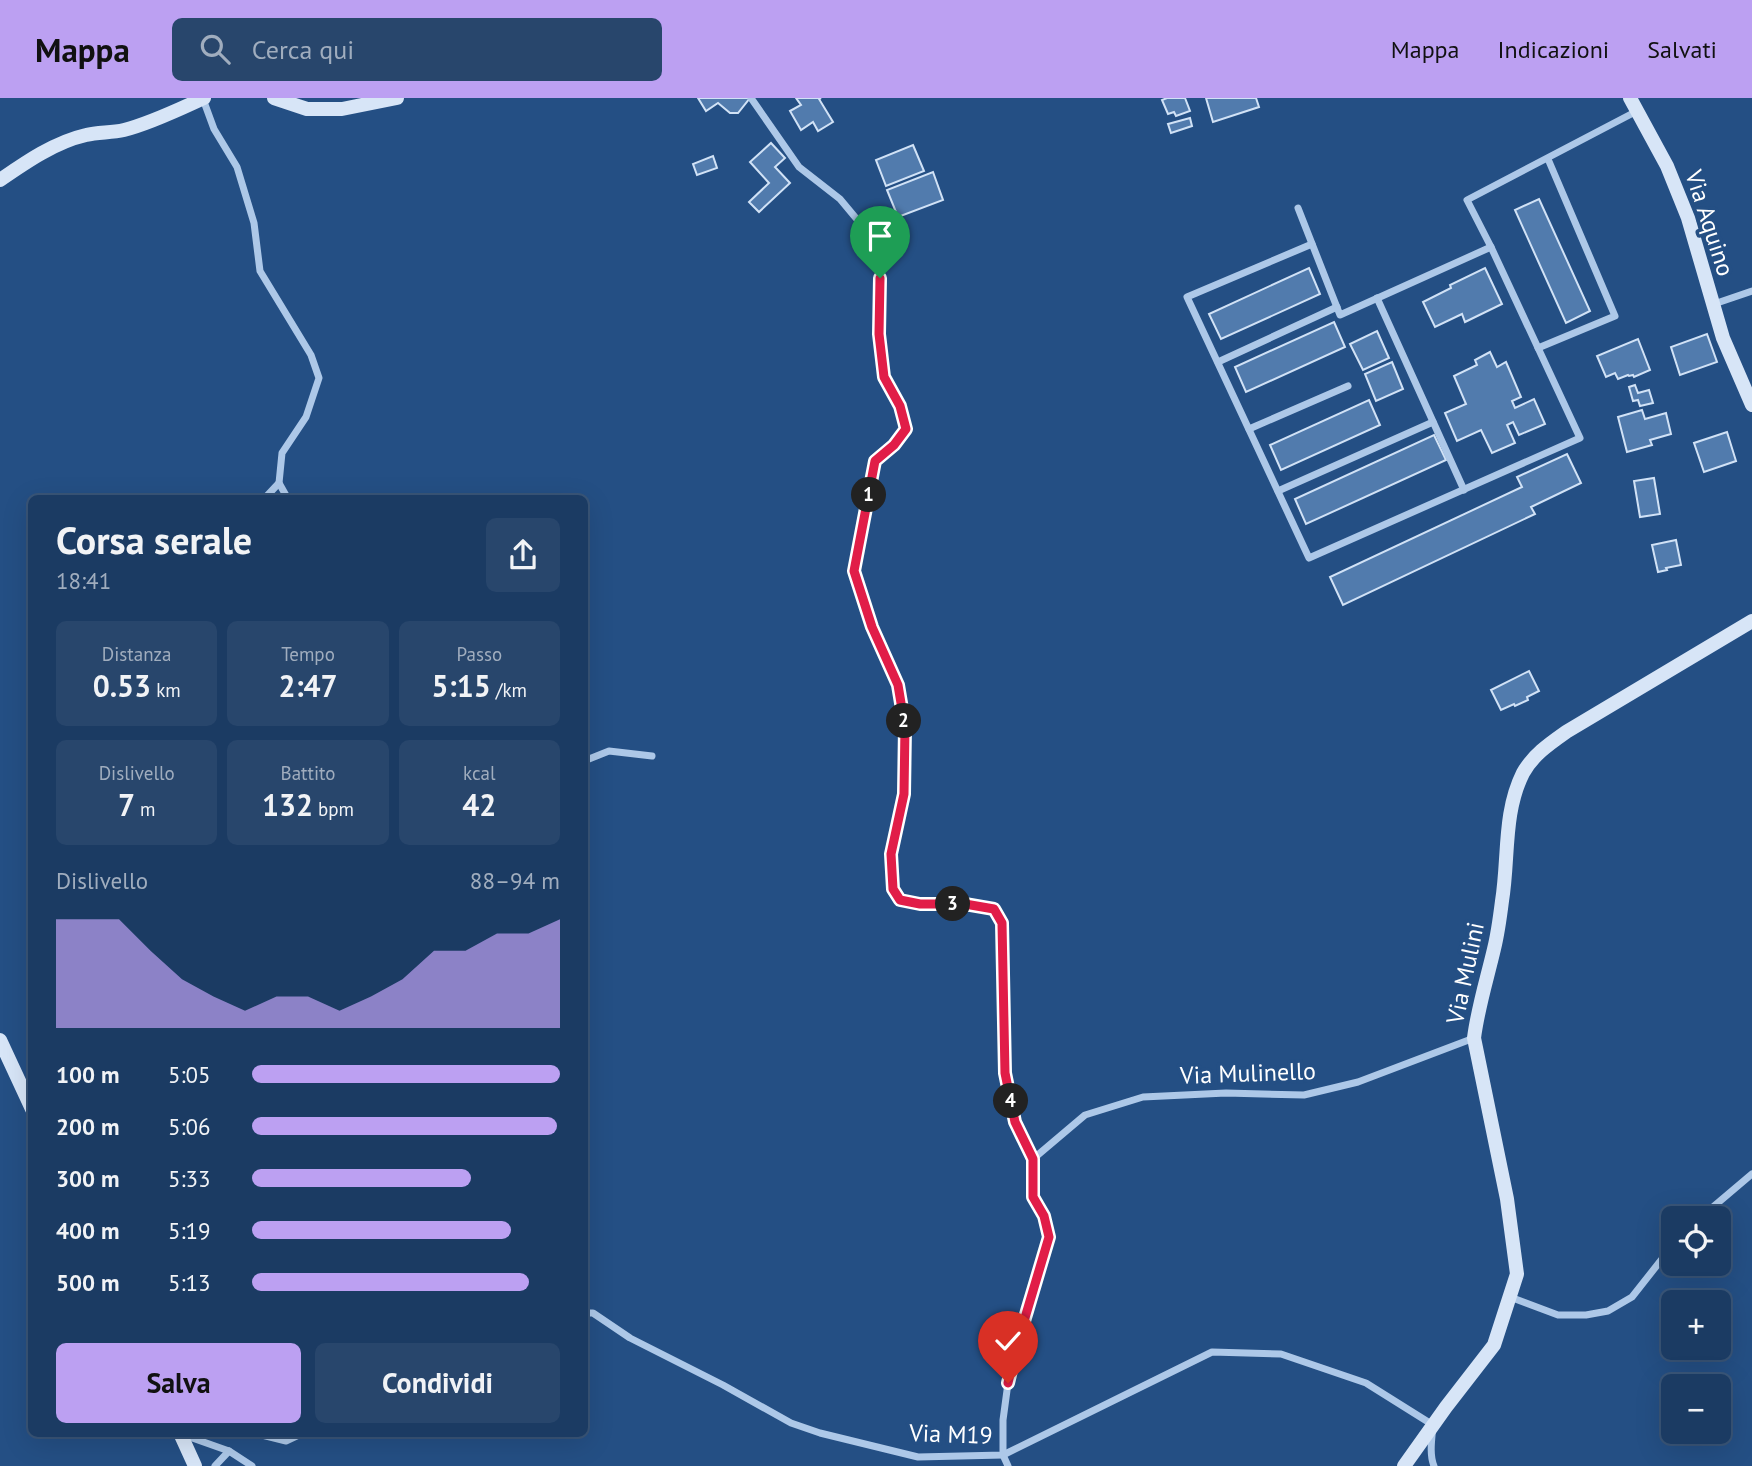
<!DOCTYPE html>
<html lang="it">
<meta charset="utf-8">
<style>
:root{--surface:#1b3b63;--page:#28466c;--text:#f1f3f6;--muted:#a0adbe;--line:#395578;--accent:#bca0f2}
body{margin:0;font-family:"PT Sans",sans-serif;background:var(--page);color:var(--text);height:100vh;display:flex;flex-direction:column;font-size:26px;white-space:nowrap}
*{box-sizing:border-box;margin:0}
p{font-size:23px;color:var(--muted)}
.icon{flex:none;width:38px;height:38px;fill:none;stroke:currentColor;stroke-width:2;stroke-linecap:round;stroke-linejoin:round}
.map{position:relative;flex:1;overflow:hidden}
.drawer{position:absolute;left:28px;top:397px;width:560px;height:942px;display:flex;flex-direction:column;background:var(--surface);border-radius:10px;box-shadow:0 7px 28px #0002,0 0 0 2px var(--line)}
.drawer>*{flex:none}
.buttons{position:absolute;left:1661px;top:1108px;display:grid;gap:14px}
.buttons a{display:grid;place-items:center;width:70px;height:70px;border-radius:10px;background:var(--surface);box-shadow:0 7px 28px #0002,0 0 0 2px var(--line);font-size:35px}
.pin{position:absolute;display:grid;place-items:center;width:60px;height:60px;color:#fff;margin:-72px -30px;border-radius:50% 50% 50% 0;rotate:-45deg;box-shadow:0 0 7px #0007}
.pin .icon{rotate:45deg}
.km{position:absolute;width:35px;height:35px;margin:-18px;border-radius:50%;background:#222;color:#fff;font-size:19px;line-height:35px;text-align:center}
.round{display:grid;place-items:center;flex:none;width:74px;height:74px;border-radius:10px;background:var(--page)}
.head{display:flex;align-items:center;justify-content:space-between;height:119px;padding:0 28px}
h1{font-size:38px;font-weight:800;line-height:52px}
.stats{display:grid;grid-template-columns:repeat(3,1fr);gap:10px;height:119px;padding:7px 28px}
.stats div{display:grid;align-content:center;border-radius:10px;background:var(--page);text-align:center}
.stats b{font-size:30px;font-weight:800}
.stats small{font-size:19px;font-weight:400}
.stats p{font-size:19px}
.chart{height:196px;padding:14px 28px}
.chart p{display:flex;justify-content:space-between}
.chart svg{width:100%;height:126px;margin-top:7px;fill:var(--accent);opacity:.7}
.button{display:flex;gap:14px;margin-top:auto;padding:14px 28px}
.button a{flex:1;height:80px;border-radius:10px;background:var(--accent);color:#111;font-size:28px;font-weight:800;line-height:80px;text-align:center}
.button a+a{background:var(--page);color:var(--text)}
ul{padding:0 28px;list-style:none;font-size:23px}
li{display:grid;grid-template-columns:112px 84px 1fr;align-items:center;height:52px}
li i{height:18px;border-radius:9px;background:var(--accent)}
header{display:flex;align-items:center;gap:42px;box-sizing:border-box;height:98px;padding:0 35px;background:var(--accent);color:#111}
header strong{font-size:33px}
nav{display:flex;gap:38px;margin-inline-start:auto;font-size:24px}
.search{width:490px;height:63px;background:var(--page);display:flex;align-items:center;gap:18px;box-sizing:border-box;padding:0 24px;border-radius:10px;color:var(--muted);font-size:26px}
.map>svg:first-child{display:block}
</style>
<header>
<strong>Mappa</strong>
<div class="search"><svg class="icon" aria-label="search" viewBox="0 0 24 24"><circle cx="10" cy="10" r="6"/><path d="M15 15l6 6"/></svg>Cerca qui</div>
<nav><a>Mappa</a><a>Indicazioni</a><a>Salvati</a></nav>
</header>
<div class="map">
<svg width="1752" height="1368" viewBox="0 0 1752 1368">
<rect width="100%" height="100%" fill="#244f84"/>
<g fill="#517bad" stroke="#d1e2f6" stroke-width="2">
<path d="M698 0H750L738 15H730L718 5 706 13Z"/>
<path d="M796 0H821L819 1 833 24 818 33 813 24 801 32 790 13 801 7Z"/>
<path d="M1167 0H1185L1190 13 1176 18 1174 14 1168 16 1162 2Z"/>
<path d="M1206 0H1256L1259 9 1213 24Z"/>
<path d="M1190 20 1192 28 1171 35 1168 26Z"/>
<path d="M771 45 785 60 775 69 790 85 759 114 749 104 769 85 750 64Z"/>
<path d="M913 47 924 73 886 88 876 62Z"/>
<path d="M713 58 717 70 697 77 693 66Z"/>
<path d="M933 74 943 102 898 119 887 92Z"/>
<path d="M1539 101 1590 213 1566 225 1515 112Z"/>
<path d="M1309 170 1320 196 1221 241 1209 216Z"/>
<path d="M1485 170 1502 206 1465 224 1462 216 1435 229 1423 204 1451 190 1450 187Z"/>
<path d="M1334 224 1345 249 1246 294 1235 269Z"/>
<path d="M1377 233 1389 260 1363 272 1350 246Z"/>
<path d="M1707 236 1717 264 1680 277 1671 249Z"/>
<path d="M1638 241 1650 272 1634 279 1633 277 1629 278 1628 277 1618 281 1615 275 1606 279 1597 258Z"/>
<path d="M1490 254 1497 269 1506 264 1521 299 1512 303 1515 310 1534 301 1545 326 1519 337 1513 324 1507 327 1515 345 1492 355 1481 332 1457 343 1445 315 1466 306 1454 278 1477 267 1475 262Z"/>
<path d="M1392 264 1403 291 1376 303 1365 276Z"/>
<path d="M1635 287 1638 295 1649 292 1653 305 1640 308 1638 302 1633 303 1629 289Z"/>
<path d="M1369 302 1380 327 1281 372 1270 347Z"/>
<path d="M1642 312 1645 321 1666 315 1671 336 1650 342 1652 347 1627 354 1618 319Z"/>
<path d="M1727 334 1736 363 1704 374 1694 345Z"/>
<path d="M1434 337 1446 362 1306 426 1295 401Z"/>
<path d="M1567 356 1581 385 1531 409 1535 416 1343 507 1330 479 1522 389 1517 379Z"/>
<path d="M1654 380 1660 416 1640 419 1634 383Z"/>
<path d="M1676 442 1681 467 1666 470 1667 472 1658 474 1652 447Z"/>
<path d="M1529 573 1539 593 1527 599 1528 602 1515 608 1514 606 1501 612 1491 592Z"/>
</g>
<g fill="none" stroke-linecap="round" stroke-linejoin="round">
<g stroke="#adc8e8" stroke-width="7">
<path d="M751 0 799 69 840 101 860 125 872 146 880 180 879 236 884 279 900 308 906 331 894 347 875 363 854 473 871 529 899 587 905 629 904 696 891 756 893 791 899 802 920 806H965L994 812 1002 825 1005 975 1015 1024 1033 1061V1099L1044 1117 1049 1139 1019 1240 1008 1285 1003 1322V1357L1008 1368"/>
<path d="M203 1 214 31 237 69 254 125 260 173 311 257 319 280 306 319 282 355 279 385 288 401"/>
<path d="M1298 110 1340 217 1491 149"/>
<path d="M1312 146 1187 199 1309 460 1580 340 1491 149 1467 102 1637 13"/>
<path d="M1377 200 1464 392"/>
<path d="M1714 206 1752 193"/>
<path d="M1538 250 1615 218 1548 61"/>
<path d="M1218 264 1337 209"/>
<path d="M1249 331 1348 288"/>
<path d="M1278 393 1433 324"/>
<path d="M264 401 279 385"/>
<path d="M584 663 609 653 652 658"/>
<path d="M1033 1061 1085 1017 1143 999 1226 995 1304 997 1358 984 1474 940"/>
<path d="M1700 1120 1752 1076"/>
<path d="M1510 1199 1558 1217H1586L1608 1213 1632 1199 1673 1147"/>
<path d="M584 1215H593L630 1240 723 1287 791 1325 820 1335 918 1359 1003 1357 1212 1254 1281 1256 1366 1285 1433 1327C1432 1340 1429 1356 1434 1368"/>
<path d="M253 1335 286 1343 303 1335"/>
<path d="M181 1336 229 1353 252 1368"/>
<path d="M215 1368 229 1353"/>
</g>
<g stroke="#d7e5f7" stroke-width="14">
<path d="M274 0 307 11H342L397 0"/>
<path d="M1630 0 1667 68 1688 120 1723 240 1752 307"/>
<path d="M0 82C26 64 55 44 86 37 98 34 111 35 124 32 149 26 180 11 204 0"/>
<path d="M0 942 32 1011"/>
<path d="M180 1335 195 1368"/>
<path d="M1404 1368 1446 1309 1494 1247 1517 1176 1507 1101 1474 940C1478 909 1487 881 1494 851 1498 835 1500 819 1502 803 1509 760 1503 715 1523 675 1533 657 1549 646 1566 634L1752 523"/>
</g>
</g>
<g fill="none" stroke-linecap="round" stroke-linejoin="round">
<defs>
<path id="route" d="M880 180 879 236 884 279 900 308 906 331 894 347 875 363 854 473 872 529 898 587 905 629 904 696 891 756 893 791 900 802 920 806H965L994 811 1002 825 1005 975 1015 1024 1033 1061V1099L1044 1118 1049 1139 1019 1240 1008 1285"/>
</defs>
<use href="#route" stroke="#fff" stroke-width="14"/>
<use href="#route" stroke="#e11d48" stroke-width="9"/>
</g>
<g text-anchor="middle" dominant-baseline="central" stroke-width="7" stroke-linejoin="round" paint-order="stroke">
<g font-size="24" fill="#fff" stroke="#244f84">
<text transform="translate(1710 125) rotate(72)">Via Aquino</text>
<text transform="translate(1465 875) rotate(-78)">Via Mulini</text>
<text transform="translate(1248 975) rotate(-2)">Via Mulinello</text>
<text transform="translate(951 1336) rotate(2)">Via M19</text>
</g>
</g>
</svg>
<div class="buttons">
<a><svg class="icon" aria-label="locate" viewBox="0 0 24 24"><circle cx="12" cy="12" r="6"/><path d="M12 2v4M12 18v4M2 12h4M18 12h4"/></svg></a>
<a>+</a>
<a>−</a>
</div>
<div class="pin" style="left:880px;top:180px;background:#1e9e55"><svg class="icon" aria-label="arrive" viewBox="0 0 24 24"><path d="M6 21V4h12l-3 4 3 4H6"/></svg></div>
<div class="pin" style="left:1008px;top:1285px;background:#d93025"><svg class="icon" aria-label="check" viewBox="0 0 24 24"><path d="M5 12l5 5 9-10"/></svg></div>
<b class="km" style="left:869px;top:397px">1</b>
<b class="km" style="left:904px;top:623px">2</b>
<b class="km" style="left:953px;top:806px">3</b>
<b class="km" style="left:1011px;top:1003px">4</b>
<section class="drawer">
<div class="head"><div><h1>Corsa serale</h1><p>18:41</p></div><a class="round"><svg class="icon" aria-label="share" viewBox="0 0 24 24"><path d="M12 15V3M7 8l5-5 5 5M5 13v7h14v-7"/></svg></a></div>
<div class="stats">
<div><p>Distanza</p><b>0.53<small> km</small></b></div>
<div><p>Tempo</p><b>2:47</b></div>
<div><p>Passo</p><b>5:15<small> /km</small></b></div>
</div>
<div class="stats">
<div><p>Dislivello</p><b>7<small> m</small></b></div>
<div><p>Battito</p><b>132<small> bpm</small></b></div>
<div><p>kcal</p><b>42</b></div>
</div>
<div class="chart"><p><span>Dislivello</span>88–94 m</p>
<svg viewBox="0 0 160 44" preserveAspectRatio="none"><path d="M0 44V6L10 6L20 6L30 17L40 27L50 33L60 38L70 33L80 33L90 38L100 33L110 27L120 17L130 17L140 11L150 11L160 6V44z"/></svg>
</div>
<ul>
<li><b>100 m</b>5:05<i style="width:100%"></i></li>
<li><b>200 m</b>5:06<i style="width:99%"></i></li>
<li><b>300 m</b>5:33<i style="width:71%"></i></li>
<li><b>400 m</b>5:19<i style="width:84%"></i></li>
<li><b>500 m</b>5:13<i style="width:90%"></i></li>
</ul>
<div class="button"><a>Salva</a><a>Condividi</a></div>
</section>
</div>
